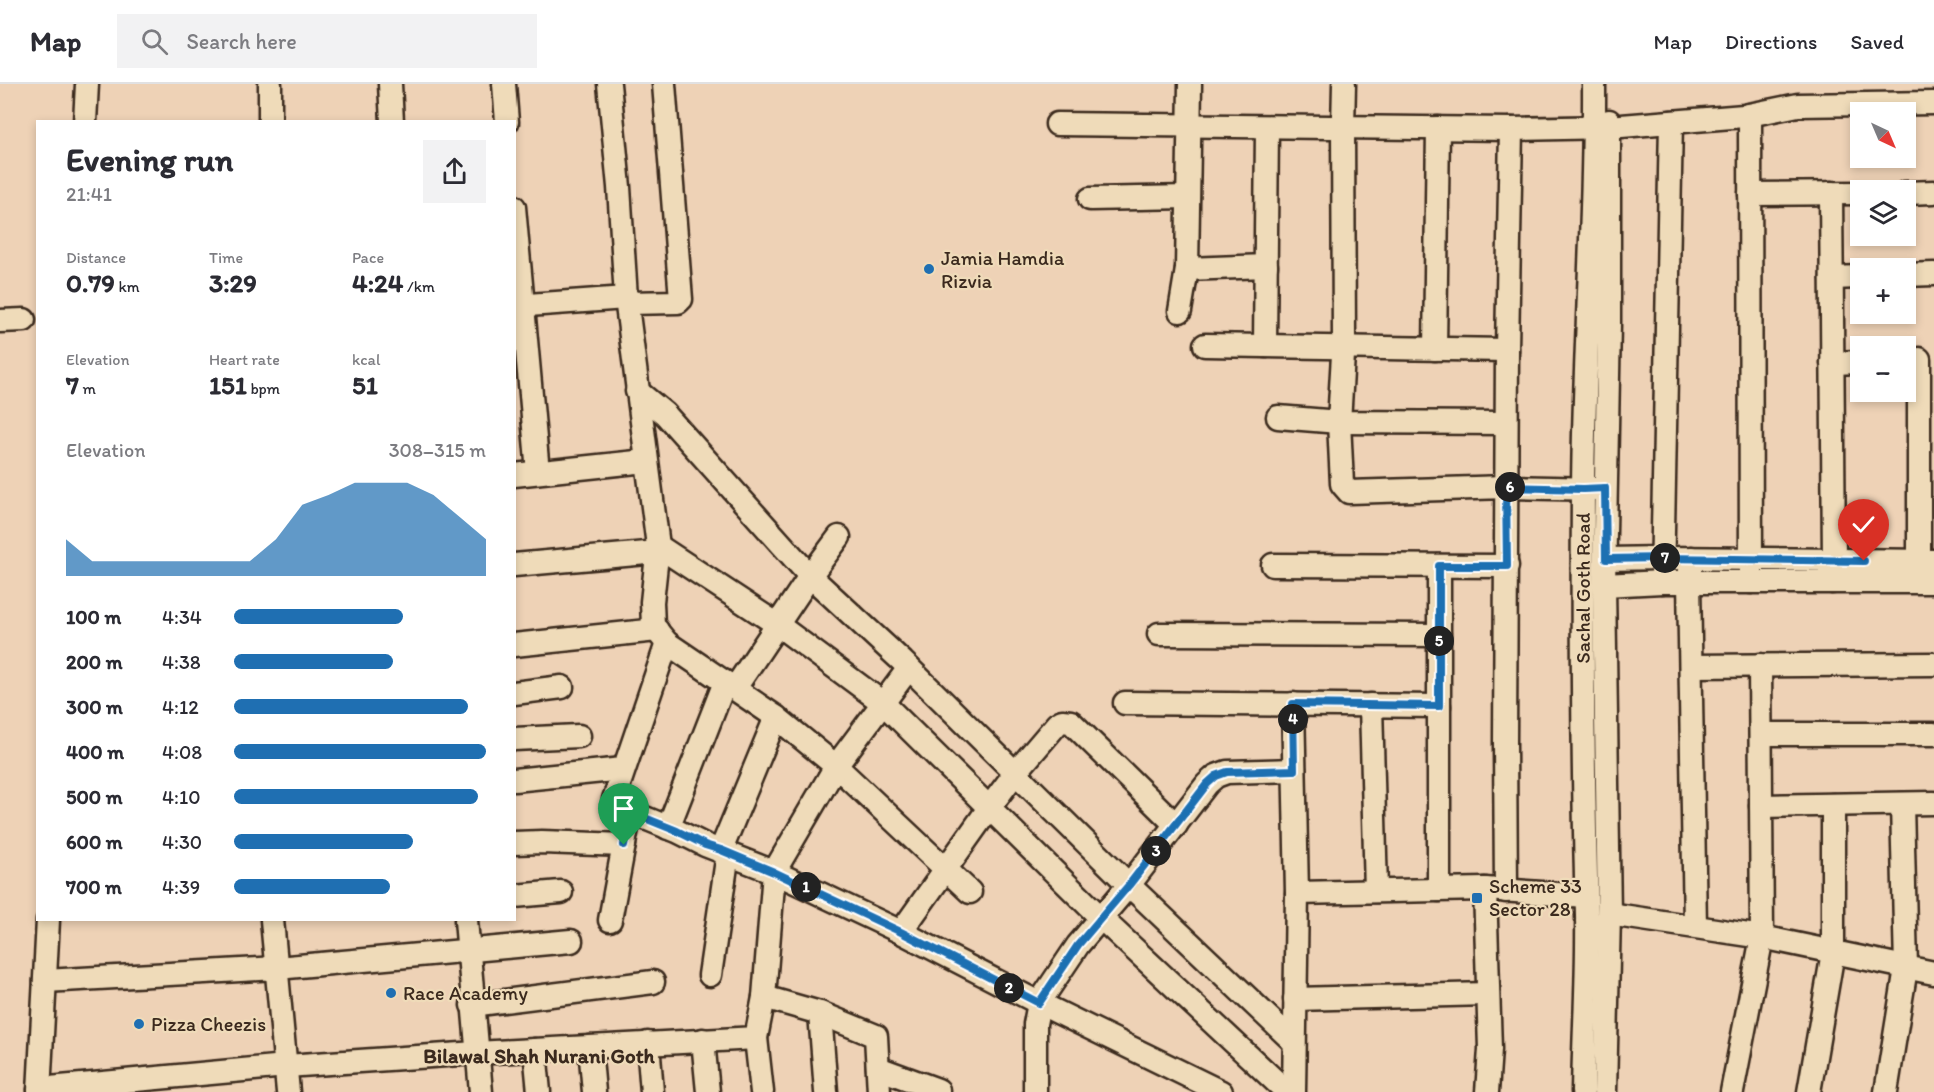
<!DOCTYPE html>
<meta charset="utf-8">
<style>
:root{--surface:#fff;--page:#f2f2f3;--text:#2b2b33;--muted:#7c7c81;--line:#e1e1e2;--accent:#1f6fb2}
body{margin:0;font-family:Itim,sans-serif;background:var(--page);color:var(--text);height:100vh;display:flex;flex-direction:column;font-size:22px;white-space:nowrap}
*{box-sizing:border-box;margin:0}
p{font-size:20px;color:var(--muted)}
.icon{flex:none;width:33px;height:33px;fill:none;stroke:currentColor;stroke-width:2;stroke-linecap:round;stroke-linejoin:round}
.map{position:relative;flex:1;overflow:hidden}
.sheet{position:absolute;left:36px;top:36px;width:480px;height:801px;display:flex;flex-direction:column;background:var(--surface);border-radius:0px;box-shadow:0 3px 9px #0003}
.sheet>*{flex:none}
.needle{width:39px;rotate:136deg}
.controls{position:absolute;left:1850px;top:18px;display:grid;gap:12px}
.controls a{display:grid;place-items:center;width:66px;height:66px;border-radius:0px;background:var(--surface);box-shadow:0 3px 9px #0003;font-size:30px}
.pin{position:absolute;display:grid;place-items:center;width:51px;height:51px;color:#fff;margin:-62px -26px;border-radius:50% 50% 50% 0;rotate:-45deg;box-shadow:0 0 6px #0007}
.pin .icon{rotate:45deg}
.km{position:absolute;width:30px;height:30px;margin:-15px;border-radius:50%;background:#222;color:#fff;font-size:16px;line-height:30px;text-align:center}
.round{display:grid;place-items:center;flex:none;width:63px;height:63px;border-radius:0px;background:var(--page)}
.headline{display:flex;align-items:center;justify-content:space-between;height:102px;padding:0 30px}
h1{font-size:33px;font-weight:700;line-height:45px}
.figures{display:grid;grid-template-columns:repeat(3,1fr);gap:9px;height:102px;padding:6px 30px}
.figures div{display:grid;align-content:center}
.figures b{font-size:26px;font-weight:700}
.figures small{font-size:16px;font-weight:400}
.figures p{font-size:16px}
.chart{height:168px;padding:12px 30px}
.chart p{display:flex;justify-content:space-between}
.chart svg{width:100%;height:108px;margin-top:6px;fill:var(--accent);opacity:.7}
ul{padding:0 30px;list-style:none;font-size:20px}
li{display:grid;grid-template-columns:96px 72px 1fr;align-items:center;height:45px}
li i{height:15px;border-radius:8px;background:var(--accent)}
header{display:flex;align-items:center;gap:36px;box-sizing:border-box;height:84px;padding:0 30px;background:var(--surface);border-bottom:2px solid var(--line)}
header strong{font-size:28px}
nav{display:flex;gap:33px;margin-inline-start:auto;font-size:21px}
.search{width:420px;height:54px;background:var(--page);display:flex;align-items:center;gap:15px;box-sizing:border-box;padding:0 21px;border-radius:0px;color:var(--muted);font-size:22px}
.map>svg:first-child{display:block}
</style>
<header>
<strong>Map</strong>
<div class="search"><svg class="icon" aria-label="search" viewBox="0 0 24 24"><circle cx="10" cy="10" r="6"/><path d="M15 15l6 6"/></svg>Search here</div>
<nav><a>Map</a><a>Directions</a><a>Saved</a></nav>
</header>
<div class="map">
<svg width="1934" height="1008" viewBox="0 0 1934 1008">
<rect width="100%" height="100%" fill="#eed2b6"/>
<filter id="ink" filterUnits="userSpaceOnUse"><feTurbulence type="fractalNoise" baseFrequency=".0167" numOctaves="2"/><feDisplacementMap in="SourceGraphic" scale="12" xChannelSelector="R" yChannelSelector="G"/><feConvolveMatrix kernelMatrix="1 2 1 2 8 2 1 2 1" color-interpolation-filters="sRGB"/></filter>
<g filter="url(#ink)">
<g fill="none" stroke-linecap="round" stroke-linejoin="round">
<defs>
<g id="minor">
<path d="M270 0V38"/>
<path d="M390 0 392 38"/>
<path d="M504 0 507 38"/>
<path d="M609 0 619 103 626 214 658 462 652 518 653 542 667 559 776 633 836 682 970 808"/>
<path d="M1344 0 1343 43 1344 254 1339 338 1342 400 1349 408 1506 403 1598 405"/>
<path d="M1750 31 1751 498"/>
<path d="M85 38 87 0"/>
<path d="M1057 40 1511 45 1609 43 1744 32 1798 21 1934 19"/>
<path d="M1831 109 1834 477 1832 498"/>
<path d="M1905 109 1934 108"/>
<path d="M1750 110 1860 109"/>
<path d="M1090 115 1188 113"/>
<path d="M514 123 538 388"/>
<path d="M1187 185 1266 182"/>
<path d="M1905 191 1934 190"/>
<path d="M1832 194 1860 193"/>
<path d="M627 219 678 218 681 215 664 0"/>
<path d="M514 222 626 214"/>
<path d="M1180 227 1187 185 1190 0"/>
<path d="M0 237 24 236"/>
<path d="M1205 261 1507 266"/>
<path d="M1265 262 1267 43"/>
<path d="M1435 265 1438 44"/>
<path d="M1919 275V493"/>
<path d="M1832 279 1860 278"/>
<path d="M637 307 665 330 810 492 903 578 1129 801 1294 958"/>
<path d="M1278 333 1339 338 1506 339"/>
<path d="M514 391 646 377"/>
<path d="M658 462 778 541 883 619 1101 834 1287 1008"/>
<path d="M1691 474 1689 498 1695 842"/>
<path d="M1606 475 1663 474 1934 477"/>
<path d="M514 481 658 468"/>
<path d="M1273 481 1507 482"/>
<path d="M1439 482V806"/>
<path d="M1662 498 1671 38"/>
<path d="M1604 501 1662 498H1934"/>
<path d="M1159 550 1439 551"/>
<path d="M667 559 614 715V719L618 723 677 747 705 761 774 788 901 848 1039 919 1221 1008"/>
<path d="M514 561 657 546"/>
<path d="M1691 582 1934 580"/>
<path d="M735 604 810 492 839 453"/>
<path d="M514 609 562 603"/>
<path d="M1125 619 1439 622"/>
<path d="M1293 620 1297 809 1294 1008"/>
<path d="M1371 621 1376 807"/>
<path d="M1761 650H1934"/>
<path d="M514 655 579 652"/>
<path d="M514 696 623 685"/>
<path d="M1761 722 1934 719"/>
<path d="M668 744 725 598"/>
<path d="M514 759 542 758 624 761"/>
<path d="M721 766 776 633"/>
<path d="M1485 805 1490 965 1487 1008"/>
<path d="M1506 807 1505 659 1507 266 1511 45"/>
<path d="M1297 809 1485 805 1586 812"/>
<path d="M514 812 561 808"/>
<path d="M1609 830 1762 853 1934 889"/>
<path d="M272 836 288 1008"/>
<path d="M466 836 481 1008"/>
<path d="M610 836 630 728"/>
<path d="M901 848 989 724 1016 688 1057 640 1062 637 1071 638 1176 741"/>
<path d="M710 891 728 769"/>
<path d="M45 897 277 884 571 857"/>
<path d="M1295 915 1488 910"/>
<path d="M472 921 653 898"/>
<path d="M820 929 826 1008"/>
<path d="M756 954 762 1008"/>
<path d="M703 956 708 1008"/>
<path d="M648 959 652 1008"/>
<path d="M590 963 594 1008"/>
<path d="M535 966 539 1008"/>
<path d="M878 984 938 1006V1008"/>
<path d="M39 1005 286 982 476 969 756 954 764 913"/>
<path d="M39 1008 48 836"/>
<path d="M879 1008 876 952 820 929 764 913 774 788 836 682 909 584"/>
<path d="M1035 1008V940L1039 919 1078 861 1129 801 1207 700 1216 692 1227 688 1294 686"/>
<path id="s1" d="M1583 1008C1584 949 1588 890 1587 831 1583 689 1582 547 1583 405 1584 270 1595 135 1594 0"/>
<path d="M1605 1008 1609 830 1604 501 1609 239V37"/>
<path d="M1732 1008 1762 853 1760 581"/>
<path d="M1809 1008 1833 868V721"/>
<path d="M1886 1008 1906 884 1902 720"/>
</g>
</defs>
<use href="#minor" stroke="#3b2a1e" stroke-width="27"/>
<use href="#minor" stroke="#efdbb9" stroke-width="22"/>
</g>
</g>
<g fill="none" stroke-linecap="round" stroke-linejoin="round" filter="url(#ink)">
<defs>
<path id="route" d="M624 761 630 728 677 747 705 761 721 766 774 788 901 848 1039 919 1078 861 1129 801 1207 700 1216 692 1227 688 1294 686 1293 620 1439 622V482H1507L1506 403 1583 405 1605 404 1606 475 1663 474 1864 477"/>
</defs>
<use href="#route" stroke="#fff" stroke-width="12"/>
<use href="#route" stroke="#1f6fb2" stroke-width="8"/>
</g>
<g fill="#1f6fb2" stroke="#efdbb9" stroke-width="2">
<circle cx="929" cy="185" r="6"/>
<rect x="1471" y="808" width="12" height="12" rx="3"/>
<circle cx="391" cy="909" r="6"/>
<circle cx="139" cy="940" r="6"/>
</g>
<g text-anchor="middle" dominant-baseline="central" stroke-width="4.5" stroke-linejoin="round" paint-order="stroke">
<g font-size="20" fill="#3b2a1e" stroke="#efdbb9" text-anchor="start">
<text x="941" y="174">Jamia Hamdia<tspan x="941" dy="23">Rizvia</tspan></text>
<text x="1489" y="802">Scheme 33<tspan x="1489" dy="23">Sector 28</tspan></text>
<text x="403" y="909">Race Academy</text>
<text x="151" y="940">Pizza Cheezis</text>
</g>
<g font-size="20" fill="#3b2a1e" stroke="#efdbb9">
<text stroke="none"><textPath href="#s1" startOffset="504">Sachal Goth Road</textPath></text>
</g>
<g font-size="21" font-weight="bold" fill="#3b2a1e" stroke="#efdbb9">
<text x="539" y="971">Bilawal Shah Nurani Goth</text>
</g>
</g>
</svg>
<div class="controls">
<a><svg class="needle" viewBox="-14 -14 28 28"><path d="M0-13l5 13h-10z" fill="#e53935"/><path d="M0 13l5-13h-10z" fill="#7c7c81"/></svg></a>
<a><svg class="icon" aria-label="layers" viewBox="0 0 24 24"><path d="M12 4l9 5-9 5-9-5zM3 14l9 5 9-5"/></svg></a>
<a>+</a>
<a>−</a>
</div>
<div class="pin" style="left:624px;top:761px;background:#1e9e55"><svg class="icon" aria-label="arrive" viewBox="0 0 24 24"><path d="M6 21V4h12l-3 4 3 4H6"/></svg></div>
<div class="pin" style="left:1864px;top:477px;background:#d93025"><svg class="icon" aria-label="check" viewBox="0 0 24 24"><path d="M5 12l5 5 9-10"/></svg></div>
<b class="km" style="left:806px;top:803px">1</b>
<b class="km" style="left:1009px;top:904px">2</b>
<b class="km" style="left:1156px;top:767px">3</b>
<b class="km" style="left:1293px;top:635px">4</b>
<b class="km" style="left:1439px;top:557px">5</b>
<b class="km" style="left:1510px;top:403px">6</b>
<b class="km" style="left:1665px;top:474px">7</b>
<section class="sheet">
<div class="headline"><div><h1>Evening run</h1><p>21:41</p></div><a class="round"><svg class="icon" aria-label="share" viewBox="0 0 24 24"><path d="M12 15V3M7 8l5-5 5 5M5 13v7h14v-7"/></svg></a></div>
<div class="figures">
<div><p>Distance</p><b>0.79<small> km</small></b></div>
<div><p>Time</p><b>3:29</b></div>
<div><p>Pace</p><b>4:24<small> /km</small></b></div>
</div>
<div class="figures">
<div><p>Elevation</p><b>7<small> m</small></b></div>
<div><p>Heart rate</p><b>151<small> bpm</small></b></div>
<div><p>kcal</p><b>51</b></div>
</div>
<div class="chart"><p><span>Elevation</span>308–315 m</p>
<svg viewBox="0 0 160 44" preserveAspectRatio="none"><path d="M0 44V29L10 38L20 38L30 38L40 38L50 38L60 38L70 38L80 29L90 15L100 11L110 6L120 6L130 6L140 11L150 20L160 29V44z"/></svg>
</div>
<ul>
<li><b>100 m</b>4:34<i style="width:67%"></i></li>
<li><b>200 m</b>4:38<i style="width:63%"></i></li>
<li><b>300 m</b>4:12<i style="width:93%"></i></li>
<li><b>400 m</b>4:08<i style="width:100%"></i></li>
<li><b>500 m</b>4:10<i style="width:97%"></i></li>
<li><b>600 m</b>4:30<i style="width:71%"></i></li>
<li><b>700 m</b>4:39<i style="width:62%"></i></li>
</ul>
</section>
</div>
